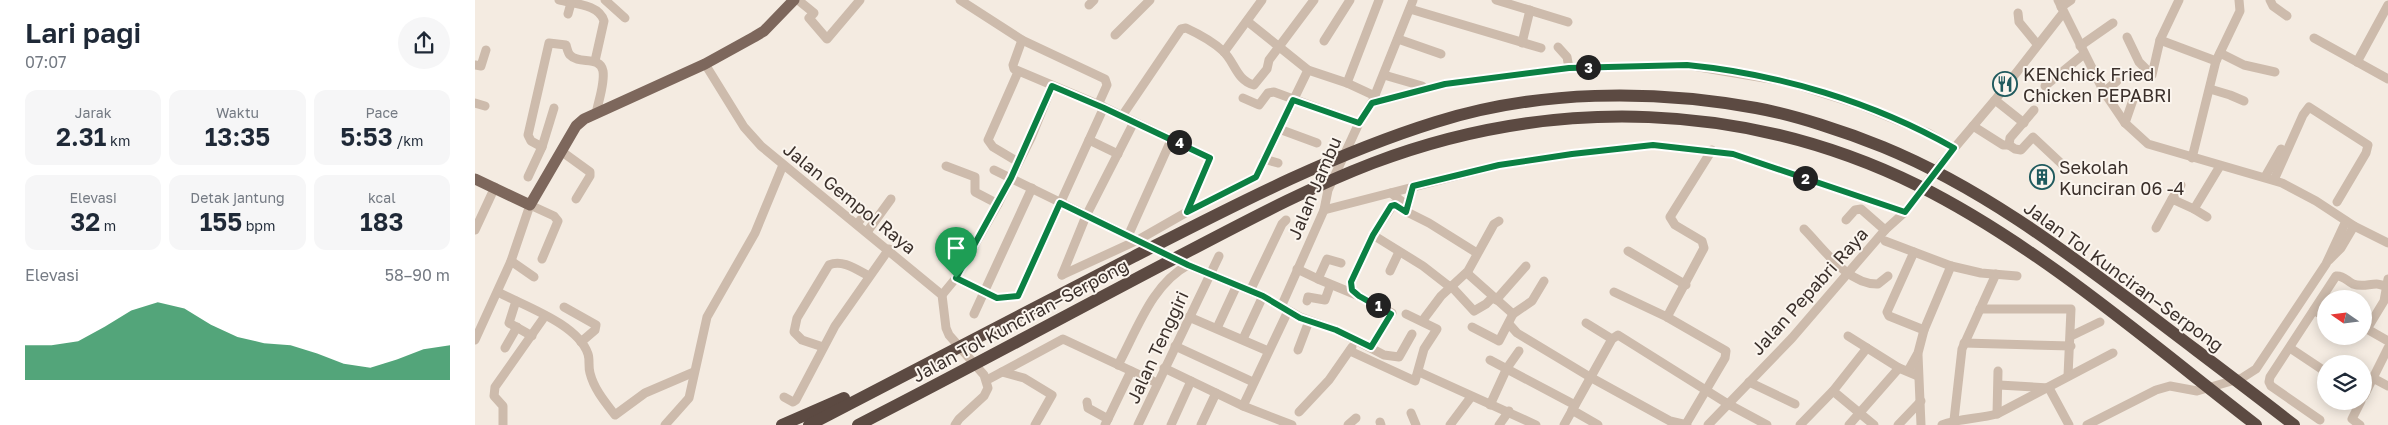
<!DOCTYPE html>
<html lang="id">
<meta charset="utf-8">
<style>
:root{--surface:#fff;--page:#f6f6f7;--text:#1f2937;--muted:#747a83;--accent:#0b8043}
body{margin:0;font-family:"Golos Text",sans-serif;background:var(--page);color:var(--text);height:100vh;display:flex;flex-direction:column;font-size:19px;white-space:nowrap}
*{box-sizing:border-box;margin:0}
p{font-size:16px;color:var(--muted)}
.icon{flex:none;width:28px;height:28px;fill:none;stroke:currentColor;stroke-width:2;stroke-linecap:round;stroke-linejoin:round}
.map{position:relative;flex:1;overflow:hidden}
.side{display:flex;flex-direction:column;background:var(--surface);width:475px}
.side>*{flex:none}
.needle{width:32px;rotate:284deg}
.fabs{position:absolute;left:1842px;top:290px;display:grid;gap:10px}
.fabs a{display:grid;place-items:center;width:55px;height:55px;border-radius:50%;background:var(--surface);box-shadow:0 2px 12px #0003;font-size:25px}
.pin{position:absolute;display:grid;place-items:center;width:42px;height:42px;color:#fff;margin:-51px -21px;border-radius:50% 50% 50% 0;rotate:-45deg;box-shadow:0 0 5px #0007}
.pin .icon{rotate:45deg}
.km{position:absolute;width:25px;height:25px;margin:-12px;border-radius:50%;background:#222;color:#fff;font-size:14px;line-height:25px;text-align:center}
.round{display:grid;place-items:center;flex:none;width:52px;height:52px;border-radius:26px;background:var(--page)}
.headline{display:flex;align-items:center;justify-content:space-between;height:85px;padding:0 25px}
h1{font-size:28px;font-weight:600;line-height:38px}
.metrics{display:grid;grid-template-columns:repeat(3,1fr);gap:8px;height:85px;padding:5px 25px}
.metrics div{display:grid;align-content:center;border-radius:12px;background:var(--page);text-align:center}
.metrics b{font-size:25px;font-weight:600}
.metrics small{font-size:14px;font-weight:400}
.metrics p{font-size:14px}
.chart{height:140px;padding:10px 25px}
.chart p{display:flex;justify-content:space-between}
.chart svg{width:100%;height:90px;margin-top:5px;fill:var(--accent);opacity:.7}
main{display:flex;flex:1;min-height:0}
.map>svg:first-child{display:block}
</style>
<main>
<section class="side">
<div class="headline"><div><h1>Lari pagi</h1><p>07:07</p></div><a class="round"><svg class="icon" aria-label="share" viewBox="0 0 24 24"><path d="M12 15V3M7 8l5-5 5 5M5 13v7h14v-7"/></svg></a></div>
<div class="metrics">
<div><p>Jarak</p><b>2.31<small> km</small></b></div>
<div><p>Waktu</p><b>13:35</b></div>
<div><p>Pace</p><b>5:53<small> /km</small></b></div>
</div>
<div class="metrics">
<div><p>Elevasi</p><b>32<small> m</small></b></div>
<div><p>Detak jantung</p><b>155<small> bpm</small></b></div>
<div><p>kcal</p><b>183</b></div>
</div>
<div class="chart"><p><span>Elevasi</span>58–90 m</p>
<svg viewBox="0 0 160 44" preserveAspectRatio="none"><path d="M0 44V27L10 27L20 25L30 18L40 10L50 6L60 9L70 17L80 23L90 26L100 27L110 31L120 36L130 38L140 34L150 29L160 27V44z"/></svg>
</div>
</section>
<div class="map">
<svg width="1913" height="425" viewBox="0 0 1913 425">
<rect width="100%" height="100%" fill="#f4ebe1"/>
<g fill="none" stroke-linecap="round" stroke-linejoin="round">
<g stroke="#cdbbac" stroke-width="9">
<path d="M84 0C99 4 124 4 129 21L120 61"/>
<path d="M130 0 150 18"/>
<path d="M323 0 339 13 334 18 352 39 385 0"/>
<path d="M485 0 547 40 630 79 632 85 623 105"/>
<path d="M1021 0 1093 22"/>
<path d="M1583 0 1629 92 1650 123 1673 144 1807 183 1841 201 1879 226 1913 243"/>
<path d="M1704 0 1685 40 1741 61"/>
<path d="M1795 0 1798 6 1812 16"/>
<path d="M614 5 619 0"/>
<path d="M1586 7 1596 0"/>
<path d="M935 9 1066 48"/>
<path d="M1543 13 1544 22 1562 44"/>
<path d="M93 14 96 3"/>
<path d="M772 21 833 70 872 83 900 96"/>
<path d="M640 35 675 0"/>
<path d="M1652 37 1664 62 1677 75 1685 40"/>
<path d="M1839 38 1913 79"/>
<path d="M923 39 966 54"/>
<path d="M547 40 538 65 539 69 629 107 735 158 712 212"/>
<path d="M849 41 875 0"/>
<path d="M1047 43 1055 10"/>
<path d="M1605 46 1638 23"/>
<path d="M1083 47 1092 57 1094 68"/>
<path d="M749 52 787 0"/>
<path d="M1745 53 1769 65 1800 72"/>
<path d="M1882 62 1913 5"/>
<path d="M230 64 269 127 286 146 467 295 471 328 474 335 509 375 513 388 509 396 484 419 480 425"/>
<path d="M0 65 6 66 11 50"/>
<path d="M909 75 947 86"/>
<path d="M872 83 904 0"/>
<path d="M1570 86 1609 54"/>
<path d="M1735 89 1755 95 1769 101"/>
<path d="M1629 92 1642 81"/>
<path d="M768 98 784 105 793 93 799 92 884 123"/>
<path d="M1520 100 1549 123"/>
<path d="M0 103 10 106"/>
<path d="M897 103 970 84 1094 68 1212 65 1312 82 1385 105 1453 133 1479 148"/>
<path d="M1559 110 1535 138 1534 145 1540 149 1546 150 1558 137 1590 167"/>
<path d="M647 116 706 29 711 28C724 34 737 41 748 51 760 62 761 80 779 85L792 69 794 60 839 0"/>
<path d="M1650 123 1659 97"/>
<path d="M1498 126 1528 145H1534"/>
<path d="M804 129 842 143"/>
<path d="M614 140 643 154"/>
<path d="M67 147 79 108"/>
<path d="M86 151 115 172V176L101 199"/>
<path d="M1717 158 1741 61 1765 11 1764 0"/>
<path d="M789 159 803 163"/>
<path d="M543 162 518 147 513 140 543 72"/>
<path d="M471 166 500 177V192L523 204"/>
<path d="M519 170 713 265 788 296 825 317 861 330 909 355 924 357 937 334"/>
<path d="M53 177 67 147 56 141 53 135 74 43 91 45C92 48 93 53 95 55 104 65 125 55 128 71 130 84 123 102 121 114"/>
<path d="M1790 177 1806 149"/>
<path d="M1799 180 1828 115 1834 107 1893 145 1891 153 1862 202"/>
<path d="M916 193 933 206"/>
<path d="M1697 199 1706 185"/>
<path d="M1719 209 1732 217"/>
<path d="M849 210 1024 165 1097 154 1178 145 1258 154 1430 212"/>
<path d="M931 212 938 186"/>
<path d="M1371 220 1380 210 1386 209 1410 230"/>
<path d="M382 224 391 213"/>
<path d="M1681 228 1697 199 1719 209 1745 166"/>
<path d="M1329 229C1348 248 1373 285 1403 284L1413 276"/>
<path d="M0 230 20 187"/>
<path d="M392 232 416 199"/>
<path d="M898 235 948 266 975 287"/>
<path d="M653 236 697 138"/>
<path d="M1410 241 1476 266 1506 273 1542 276"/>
<path d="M1153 251 1211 285"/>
<path d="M1439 252 1412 312 1414 316 1449 330"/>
<path d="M1854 260 1866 248 1879 226"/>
<path d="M36 261 59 277"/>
<path d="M866 263 852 259 843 279 884 296 917 313 896 347"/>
<path d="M822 269 843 279"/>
<path d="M915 271 924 252"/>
<path d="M992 273 1038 314 1024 341 997 327"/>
<path d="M587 275 663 240 712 212 781 177 833 70"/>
<path d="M587 275 611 216 659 122"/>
<path d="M481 278 522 298 543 296 629 107"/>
<path d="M1913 279 1909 301 1892 329 1913 341"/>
<path d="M976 286 999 311 1011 304 1018 297"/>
<path d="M775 291 807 224 811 220"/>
<path d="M23 292C49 306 103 324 113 354 115 360 113 366 115 373 119 389 130 402 140 415L170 393 219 372"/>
<path d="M1139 292 1192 317 1251 351 1250 358 1211 424"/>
<path d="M467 295 481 278 523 204 556 138 577 86"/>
<path d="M884 296 877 290 876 282 898 235 918 205 954 223 1002 253"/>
<path d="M1021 300 1051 266"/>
<path d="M41 301 34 323 57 336"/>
<path d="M832 301 833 297 850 300 855 286"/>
<path d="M89 307 121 325 120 330 106 342"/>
<path d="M806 307 849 210 853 190 884 123 898 100 938 0"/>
<path d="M1505 309H1596L1593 376"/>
<path d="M1839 310 1851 318"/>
<path d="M499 314 557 188"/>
<path d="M1038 314 1057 301 1069 281"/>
<path d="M714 317 793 351"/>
<path d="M1192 317 1229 248 1227 241 1200 225 1195 217 1237 150"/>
<path d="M948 320 966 296 993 271 1019 224 1024 221"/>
<path d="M1111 323 1137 339"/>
<path d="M1034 324 1042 333 1115 377 1195 421 1212 425"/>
<path d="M742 328 762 285"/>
<path d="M1373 336 1424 368 1443 376"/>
<path d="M1596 336 1625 322"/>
<path d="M768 339 788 296"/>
<path d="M0 340 36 261 55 205 79 216 83 221 67 259"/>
<path d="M1489 343 1596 346"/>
<path d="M700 346 778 382"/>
<path d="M348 347 327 340 319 332 322 318 354 265C368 259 382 270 394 276"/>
<path d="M30 348 42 327"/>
<path d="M1815 348 1851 372"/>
<path d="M823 350 834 321"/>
<path d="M875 351 940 381 949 349 962 329 931 314"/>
<path d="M1443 355 1446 425"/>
<path d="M1015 360 1100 405"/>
<path d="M643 365C662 330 677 284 713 265"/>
<path d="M689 368 768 406 817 425"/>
<path d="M1433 371 1443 353 1449 330 1476 266"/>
<path d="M527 372 549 378 577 395 560 425"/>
<path d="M944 372 1061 425"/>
<path d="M1898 378 1913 386"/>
<path d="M512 380 588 339 682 383"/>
<path d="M1274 382 1320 404"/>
<path d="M1524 385 1574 388 1594 425"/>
<path d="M1358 391 1399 425"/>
<path d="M1889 396 1913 348"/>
<path d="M309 397 318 402 321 400 360 326 414 249"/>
<path d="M612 402 613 408 633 419"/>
<path d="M1015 405 1032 368 1044 351"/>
<path d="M768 406 813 311"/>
<path d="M1097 410 1123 425"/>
<path d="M824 412 854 380 877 347"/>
<path d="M936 413 941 425"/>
<path d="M1522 414 1523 371"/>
<path d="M1479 420 1487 349 1521 274"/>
<path d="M1845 420 1796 386 1794 382 1795 377 1861 276C1868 275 1872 281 1878 284 1891 289 1901 279 1913 288"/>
<path d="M905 422 906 425"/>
<path d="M28 425V406L19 396 20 387 70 316"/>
<path d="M190 425 214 398 232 317 280 233 308 165"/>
<path d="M630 425 656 371"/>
<path d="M663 425 744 256"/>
<path d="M696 425 716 381"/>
<path d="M726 425 741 393"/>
<path d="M873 425 881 418"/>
<path d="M975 425 996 397"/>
<path d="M1024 425 1034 411"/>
<path d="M1089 425 1137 339 1143 335 1253 404 1292 425"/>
<path d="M1233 425 1317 338 1410 230 1430 212 1465 165 1520 100 1588 13"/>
<path d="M1325 425 1358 391 1392 348"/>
<path d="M1374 425 1424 368"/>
<path d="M1423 425 1446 401"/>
<path d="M1467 425C1484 418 1503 419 1522 414L1638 353"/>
<path d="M1612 425 1681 390 1695 386 1722 391 1767 378 1781 369 1851 264 1871 221"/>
<path d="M1885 425 1877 419 1886 401"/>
</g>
<path stroke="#7d675c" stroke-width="11" d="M0 179 55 205 101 126 109 119 230 64 279 37 289 31 319 0"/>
<g stroke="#5c4a42" stroke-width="12">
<path d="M307 425 369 398"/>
<path d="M334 425C442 368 550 313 658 257 756 207 855 155 961 122 1062 90 1177 89 1281 108 1320 115 1371 132 1408 147 1503 186 1586 248 1667 309 1718 348 1769 386 1819 425"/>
<path d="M383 425C485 373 586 318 687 265 757 229 825 191 898 163 1078 95 1272 101 1444 186 1564 246 1675 343 1781 425"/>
</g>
</g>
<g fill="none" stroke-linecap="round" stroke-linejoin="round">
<defs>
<path id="route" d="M1212 65C1304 74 1398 102 1479 148L1430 212 1258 154 1178 145 1097 154 1024 165 938 186 931 212 920 205 916 206 898 235 876 282 877 290 884 296 916 314 896 347 861 330 825 318 788 296 713 265 585 203 543 296 522 298 481 278 536 178 577 86 629 108 735 158 712 212 781 177 818 100 884 123 897 103 970 84 1094 68Z"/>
</defs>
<use href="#route" stroke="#fff" stroke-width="10"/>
<use href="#route" stroke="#0b8043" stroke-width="6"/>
</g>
<defs>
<symbol id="restaurant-ring" viewBox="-11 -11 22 22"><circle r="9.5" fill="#fbf5ee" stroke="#1f5a5e" stroke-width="1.5"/><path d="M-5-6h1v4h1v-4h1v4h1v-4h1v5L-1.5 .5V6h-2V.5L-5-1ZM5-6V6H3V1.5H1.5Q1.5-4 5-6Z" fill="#1f5a5e"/></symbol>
<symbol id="building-ring" viewBox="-11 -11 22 22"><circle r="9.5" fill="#fbf5ee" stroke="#1f5a5e" stroke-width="1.5"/><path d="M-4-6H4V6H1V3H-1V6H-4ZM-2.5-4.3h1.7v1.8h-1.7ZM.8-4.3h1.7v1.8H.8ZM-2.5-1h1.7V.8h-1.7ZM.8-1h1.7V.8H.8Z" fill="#1f5a5e"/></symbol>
</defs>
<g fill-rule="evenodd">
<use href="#restaurant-ring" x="1516" y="70" width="28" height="28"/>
<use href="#building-ring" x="1553" y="163" width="28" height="28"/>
</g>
<g text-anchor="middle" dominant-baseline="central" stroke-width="4" stroke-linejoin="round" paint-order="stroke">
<g font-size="18" fill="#3b302b" stroke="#fbf5ee" text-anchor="start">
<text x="1548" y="74">KENchick Fried<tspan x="1548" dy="21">Chicken PEPABRI</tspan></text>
<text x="1584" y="167">Sekolah<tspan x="1584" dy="21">Kunciran 06 -4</tspan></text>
</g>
<g font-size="18" fill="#3b302b" stroke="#fbf5ee">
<text transform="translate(839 188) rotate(-67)">Jalan Jambu</text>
<text transform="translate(375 198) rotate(39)">Jalan Gempol Raya</text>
<text transform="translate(1649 276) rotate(36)">Jalan Tol Kunciran–Serpong</text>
<text transform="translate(1334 291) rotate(-48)">Jalan Pepabri Raya</text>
<text transform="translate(545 320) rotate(-28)">Jalan Tol Kunciran–Serpong</text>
<text transform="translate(682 347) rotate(-65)">Jalan Tenggiri</text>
</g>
</g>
</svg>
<div class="fabs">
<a><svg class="needle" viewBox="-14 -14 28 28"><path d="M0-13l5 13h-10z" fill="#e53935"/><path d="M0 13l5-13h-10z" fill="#747a83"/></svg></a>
<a><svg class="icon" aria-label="layers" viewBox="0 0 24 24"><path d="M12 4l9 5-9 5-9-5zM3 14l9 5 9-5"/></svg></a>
</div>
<div class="pin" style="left:481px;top:278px;background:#1e9e55"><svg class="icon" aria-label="arrive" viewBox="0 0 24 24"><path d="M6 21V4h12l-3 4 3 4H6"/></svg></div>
<b class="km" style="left:903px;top:305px">1</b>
<b class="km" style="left:1330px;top:178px">2</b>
<b class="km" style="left:1113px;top:67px">3</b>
<b class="km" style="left:704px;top:142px">4</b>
</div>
</main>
